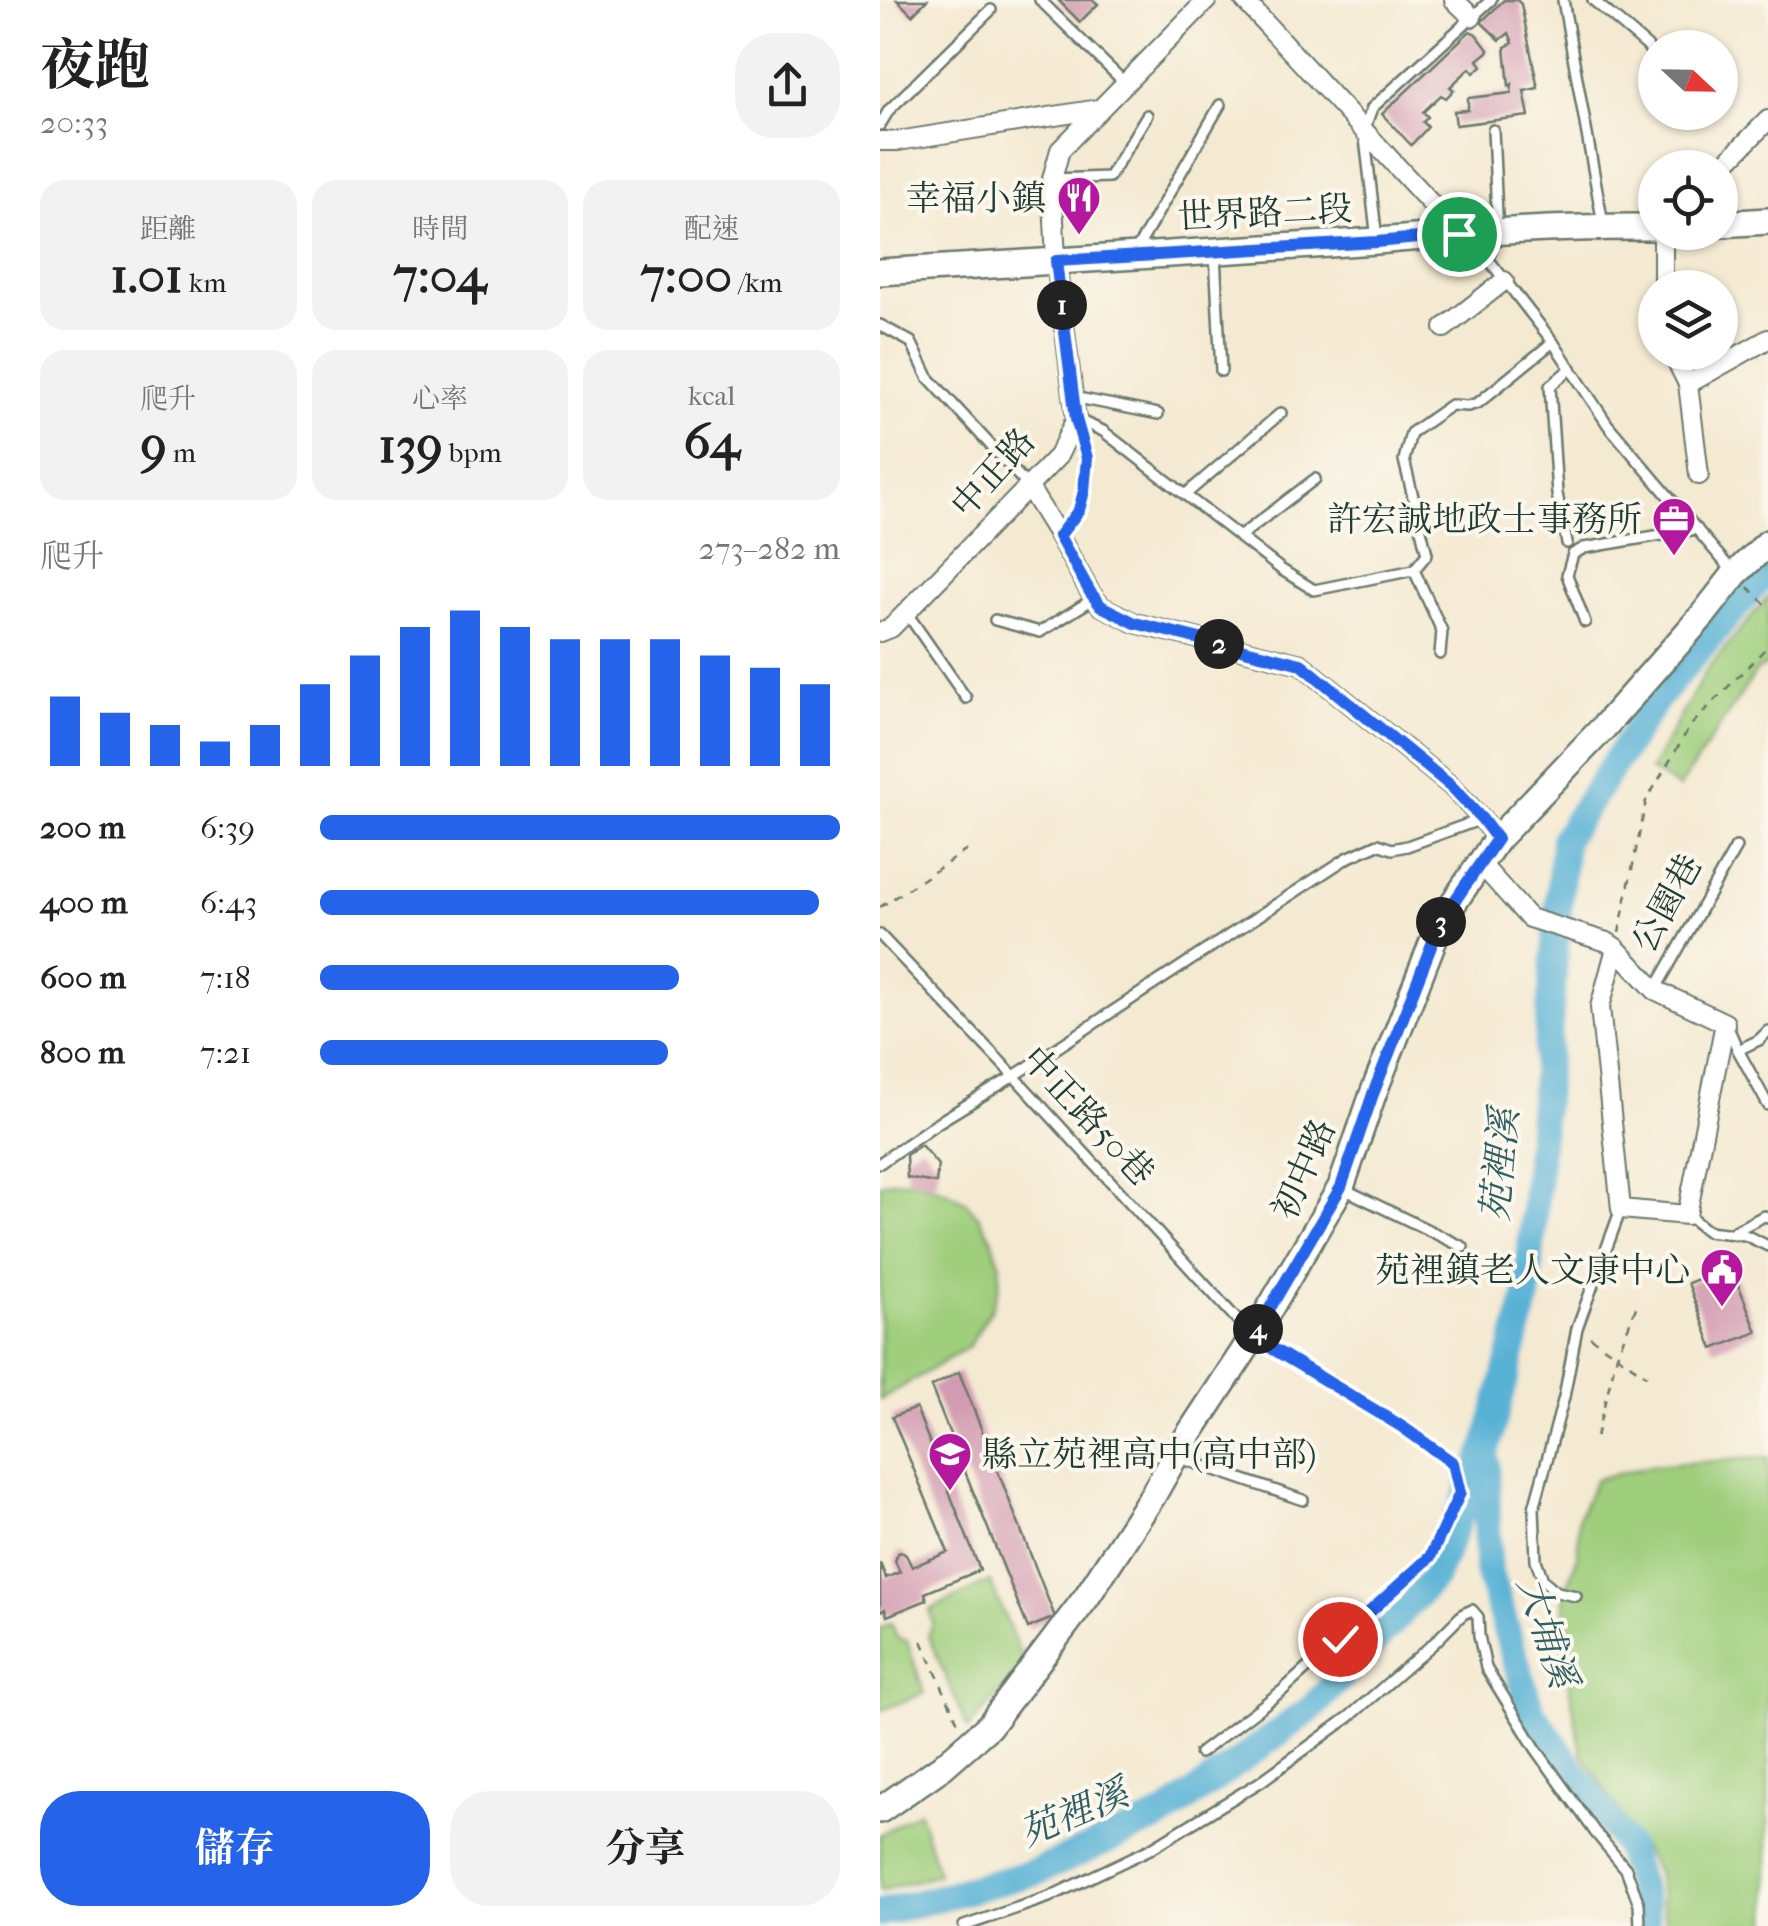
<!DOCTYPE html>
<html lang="zh-TW">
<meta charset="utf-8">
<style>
:root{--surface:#fff;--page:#f2f2f2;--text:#222;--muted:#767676;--accent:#2563eb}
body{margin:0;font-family:"IM FELL French Canon","Noto Serif TC",serif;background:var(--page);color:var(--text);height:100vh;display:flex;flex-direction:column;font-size:38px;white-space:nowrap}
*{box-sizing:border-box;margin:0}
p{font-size:32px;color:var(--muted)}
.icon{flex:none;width:55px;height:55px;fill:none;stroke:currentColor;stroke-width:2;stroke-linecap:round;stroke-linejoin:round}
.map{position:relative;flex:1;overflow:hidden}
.sheet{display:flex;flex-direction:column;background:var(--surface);width:880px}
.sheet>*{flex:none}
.needle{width:65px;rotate:112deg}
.tools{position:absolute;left:758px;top:30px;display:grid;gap:20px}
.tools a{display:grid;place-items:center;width:100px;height:100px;border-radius:50%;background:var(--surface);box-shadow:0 2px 8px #0004;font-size:50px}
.pin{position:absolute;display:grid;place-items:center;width:85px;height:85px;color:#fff;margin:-42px;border:5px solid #fff;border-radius:50%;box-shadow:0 2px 10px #0007}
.km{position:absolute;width:50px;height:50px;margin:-25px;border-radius:50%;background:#222;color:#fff;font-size:28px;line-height:50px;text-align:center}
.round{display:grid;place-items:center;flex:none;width:105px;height:105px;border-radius:40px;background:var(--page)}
.summary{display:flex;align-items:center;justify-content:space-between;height:170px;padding:0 40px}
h1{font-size:55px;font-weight:700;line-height:75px}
.stats{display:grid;grid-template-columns:repeat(3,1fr);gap:15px;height:170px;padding:10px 40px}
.stats div{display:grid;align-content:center;border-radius:25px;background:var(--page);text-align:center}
.stats b{font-size:50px;font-weight:700}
.stats small{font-size:28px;font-weight:400}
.stats p{font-size:28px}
.chart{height:280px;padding:20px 40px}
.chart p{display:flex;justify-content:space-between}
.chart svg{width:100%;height:180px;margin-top:10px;stroke:var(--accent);stroke-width:6}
.action{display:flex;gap:20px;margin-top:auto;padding:20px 40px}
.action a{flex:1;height:115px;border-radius:40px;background:var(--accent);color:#fff;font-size:40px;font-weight:700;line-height:115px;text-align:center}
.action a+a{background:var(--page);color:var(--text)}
ul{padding:0 40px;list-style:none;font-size:32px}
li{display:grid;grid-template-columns:160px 120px 1fr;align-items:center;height:75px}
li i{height:25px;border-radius:12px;background:var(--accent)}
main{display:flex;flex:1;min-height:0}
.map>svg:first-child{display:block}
</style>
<main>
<section class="sheet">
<div class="summary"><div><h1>夜跑</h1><p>20:33</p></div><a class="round"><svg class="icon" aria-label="share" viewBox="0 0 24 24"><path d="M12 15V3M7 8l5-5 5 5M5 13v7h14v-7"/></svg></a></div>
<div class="stats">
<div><p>距離</p><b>1.01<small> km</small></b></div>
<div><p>時間</p><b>7:04</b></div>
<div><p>配速</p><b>7:00<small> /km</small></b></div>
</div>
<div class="stats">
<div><p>爬升</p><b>9<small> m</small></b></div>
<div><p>心率</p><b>139<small> bpm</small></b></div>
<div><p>kcal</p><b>64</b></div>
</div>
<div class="chart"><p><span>爬升</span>273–282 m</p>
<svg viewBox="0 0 160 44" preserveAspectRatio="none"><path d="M5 44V27M15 44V31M25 44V34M35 44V38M45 44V34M55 44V24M65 44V17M75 44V10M85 44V6M95 44V10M105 44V13M115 44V13M125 44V13M135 44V17M145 44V20M155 44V24"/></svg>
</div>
<ul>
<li><b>200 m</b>6:39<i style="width:100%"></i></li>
<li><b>400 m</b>6:43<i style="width:96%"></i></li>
<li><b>600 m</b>7:18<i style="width:69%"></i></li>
<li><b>800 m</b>7:21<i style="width:67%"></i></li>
</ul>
<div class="action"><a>儲存</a><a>分享</a></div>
</section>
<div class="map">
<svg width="888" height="1926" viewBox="0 0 888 1926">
<rect width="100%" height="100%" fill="#fbf7ec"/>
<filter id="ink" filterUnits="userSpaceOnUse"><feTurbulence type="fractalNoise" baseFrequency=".01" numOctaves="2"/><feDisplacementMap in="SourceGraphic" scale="20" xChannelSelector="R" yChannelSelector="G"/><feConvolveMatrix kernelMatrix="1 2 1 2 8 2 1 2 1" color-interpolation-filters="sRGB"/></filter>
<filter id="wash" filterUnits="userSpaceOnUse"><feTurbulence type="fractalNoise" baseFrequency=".0048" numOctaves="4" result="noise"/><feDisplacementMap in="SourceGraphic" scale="40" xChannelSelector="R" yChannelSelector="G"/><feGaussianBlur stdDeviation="2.25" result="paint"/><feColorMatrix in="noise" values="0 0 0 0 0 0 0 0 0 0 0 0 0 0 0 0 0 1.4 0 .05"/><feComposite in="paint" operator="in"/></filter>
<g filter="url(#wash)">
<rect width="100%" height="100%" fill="#f4e9d1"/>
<g fill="#9fce7c" stroke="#5f8658" stroke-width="2.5">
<path d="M888 597V665L877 670 799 788 770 770 826 671Z"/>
<path d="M15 1180 41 1182 64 1190 85 1201 99 1217 112 1239 120 1264 119 1287 111 1310 88 1347 0 1400V1184Z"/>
<path d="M888 1457V1926H786L777 1871 702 1754 684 1659V1595L698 1555V1518L716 1479 771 1466Z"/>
<path d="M110 1581 144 1663 88 1729 48 1636 53 1624 50 1610Z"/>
<path d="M11 1623 17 1638 27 1641 44 1693 0 1711V1628Z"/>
<path d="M39 1811 58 1874 0 1891V1835Z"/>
</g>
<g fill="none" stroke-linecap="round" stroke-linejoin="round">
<g stroke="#57b1d5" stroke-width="28">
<path d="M606 1462 608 1570 651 1711 747 1847 765 1905 766 1926"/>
<path d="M0 1913 156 1872 284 1816 432 1708 555 1576 606 1449 647 1298 684 839 778 697 888 570"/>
</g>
</g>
<g id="blocks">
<g fill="#d39bb1">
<path d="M17 0H47L32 15Z"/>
<path d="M178 0H213L218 4 200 22Z"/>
<path d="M624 0H637L641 4 658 88 644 91 649 116 576 125 574 111 588 110V98L631 93 632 84 629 86 625 47 633 43 629 33 620 40 601 22Z"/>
<path d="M590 31 596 34 609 51 598 60 602 66 594 73 590 68 570 87 574 90 566 98 561 95 543 112 548 117 543 122 548 127 531 145 502 114Z"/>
<path d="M41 1145 58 1165 56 1183 27 1178 26 1155Z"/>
<path d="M851 1266 877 1332 833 1349 808 1283Z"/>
<path d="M79 1372 175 1617 148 1628 51 1387Z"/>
<path d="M36 1408 100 1570 45 1593 47 1600 7 1616 5 1609 0 1612V1563L6 1578 20 1572 15 1561 18 1553 22 1552 26 1555 32 1567 68 1552 12 1417Z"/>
</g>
</g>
</g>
<g filter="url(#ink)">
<use href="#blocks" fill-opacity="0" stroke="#6a796b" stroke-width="2.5"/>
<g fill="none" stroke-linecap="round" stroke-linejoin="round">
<defs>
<g id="lane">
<path d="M160 0 245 83"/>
<path d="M683 0 723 224"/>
<path d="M713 0 767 46 775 57"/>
<path d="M840 98 841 99"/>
<path d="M0 125 9 110 111 10"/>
<path d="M613 130 617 215 609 260 673 342 728 425 853 572"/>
<path d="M172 179 229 177 267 115"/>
<path d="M497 239 484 130 492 108 611 0"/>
<path d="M254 254 340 105"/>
<path d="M335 254 341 371"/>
<path d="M0 325 31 342 48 377 148 486"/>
<path d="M193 397 278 414"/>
<path d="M196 419 223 431 402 570 434 590 534 570 547 554 524 460 531 433 571 405 588 406 598 403 673 342"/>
<path d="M306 494 401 413"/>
<path d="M179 536C185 527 194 518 199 509 212 481 204 450 196 421"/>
<path d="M359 537 435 479"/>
<path d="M687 543 677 494 670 386 691 368"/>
<path d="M534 570 562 631 560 654"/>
<path d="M26 612 86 698"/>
<path d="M115 620 160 632 215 598"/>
<path d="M705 622 687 575 693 554 704 548 817 529"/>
<path d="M0 935 134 1076 373 1337 521 1426 573 1463 580 1493 550 1557 403 1690 320 1753"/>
<path d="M775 990 856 847"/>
<path d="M847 1025 858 1050 879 1040 888 1031"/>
<path d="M858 1050 888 1105"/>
<path d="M0 1163 54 1125 134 1076 467 858 498 844 512 849 527 846 602 819"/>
<path d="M464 1189 583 1247"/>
<path d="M807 1215 827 1231 865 1235 888 1246"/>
<path d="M853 1232 884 1216 888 1217"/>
<path d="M297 1457 423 1500"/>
<path d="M696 1596 677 1592 663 1580 656 1560 654 1508 684 1397 697 1328 741 1209"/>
<path d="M84 1926 169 1897 270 1849 380 1782 469 1717 554 1643 583 1614 592 1610 598 1617 599 1636 606 1668 656 1749 715 1832 746 1869 759 1904 760 1926"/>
</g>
<g id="street">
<path d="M364 0 579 234"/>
<path d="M574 0 592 17"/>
<path d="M0 141H18L219 109"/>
<path d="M840 169 888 120"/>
<path d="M783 288V232"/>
<path d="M564 328 624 281"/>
<path d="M792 352 808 384 819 475"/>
<path d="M808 384 888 339"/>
<path d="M148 486 179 536 210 592 221 606 255 623 421 664 571 786 602 819 617 839"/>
<path d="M0 632 11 628 178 456 196 419 176 261 172 179 180 150 327 0"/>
<path d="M600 863 649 918 727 942 736 948 775 990 845 1023 807 1215 741 1209 720 1007 736 948"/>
</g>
<g id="secondary">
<path d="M840 224 888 221"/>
<path d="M0 272 497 241C589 233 682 226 775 227"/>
<path d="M0 1810 62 1767 109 1726 206 1598 273 1495 295 1456 373 1337 461 1187 493 1094 561 921 617 839 724 727 823 615 855 574 888 543"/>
</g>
</defs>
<use href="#lane" stroke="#6a796b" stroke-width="14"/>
<use href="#street" stroke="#6a796b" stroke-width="22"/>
<use href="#secondary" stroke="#6a796b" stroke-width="30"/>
<g stroke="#6a796b" stroke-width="2.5" stroke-dasharray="8 8" stroke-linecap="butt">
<path d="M868 587 888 607"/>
<path d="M0 907 90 848"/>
<path d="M739 933 766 801 811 725 888 646"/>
<path d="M710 1337 767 1376"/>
<path d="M716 1437 737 1355 757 1305"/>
<path d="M42 1641 79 1725"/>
</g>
<use href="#lane" stroke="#fff" stroke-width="9"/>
<use href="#street" stroke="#fff" stroke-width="18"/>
<use href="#secondary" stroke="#fff" stroke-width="25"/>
</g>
</g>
<g fill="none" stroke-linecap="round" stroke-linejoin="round" filter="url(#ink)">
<defs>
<path id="route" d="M460 1639 550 1557 580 1493 573 1463 521 1426 373 1337 461 1187 493 1094 561 921 617 839 602 819 571 786 421 664 255 623 221 606 210 592 179 536 199 510 204 491 207 458 196 419 176 261 497 242 579 234"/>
</defs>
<use href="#route" stroke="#fff" stroke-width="20"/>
<use href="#route" stroke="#2563eb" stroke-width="12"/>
</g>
<defs>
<symbol id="restaurant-pin" viewBox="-11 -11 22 30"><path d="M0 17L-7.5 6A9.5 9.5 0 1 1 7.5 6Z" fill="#b5179e" stroke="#fbf7ec"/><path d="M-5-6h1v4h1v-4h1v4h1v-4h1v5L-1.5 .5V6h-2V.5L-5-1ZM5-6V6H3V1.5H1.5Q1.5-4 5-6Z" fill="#fff"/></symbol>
<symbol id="office-pin" viewBox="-11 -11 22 30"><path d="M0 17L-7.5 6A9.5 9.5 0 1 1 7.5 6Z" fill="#b5179e" stroke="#fbf7ec"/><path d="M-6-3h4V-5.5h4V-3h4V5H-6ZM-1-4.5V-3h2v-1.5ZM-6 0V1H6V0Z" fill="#fff"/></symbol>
<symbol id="civic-pin" viewBox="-11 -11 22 30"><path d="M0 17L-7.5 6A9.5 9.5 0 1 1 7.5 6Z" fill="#b5179e" stroke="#fbf7ec"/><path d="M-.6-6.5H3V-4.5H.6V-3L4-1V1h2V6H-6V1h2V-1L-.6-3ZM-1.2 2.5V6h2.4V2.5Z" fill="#fff"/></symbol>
<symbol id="school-pin" viewBox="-11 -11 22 30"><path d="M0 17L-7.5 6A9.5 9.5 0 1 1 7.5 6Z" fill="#b5179e" stroke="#fbf7ec"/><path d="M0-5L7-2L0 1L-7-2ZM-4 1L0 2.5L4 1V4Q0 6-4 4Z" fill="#fff"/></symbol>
</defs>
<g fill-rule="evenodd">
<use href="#restaurant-pin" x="174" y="173" width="50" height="68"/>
<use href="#office-pin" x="769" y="494" width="50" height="68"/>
<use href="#civic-pin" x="817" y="1245" width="50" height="68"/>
<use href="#school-pin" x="45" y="1429" width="50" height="68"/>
</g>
<g text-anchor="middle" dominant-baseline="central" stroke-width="8" stroke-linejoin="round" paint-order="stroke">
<g font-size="35" fill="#1f3d34" stroke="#fbf7ec" text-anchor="end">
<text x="166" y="198">幸福小鎮</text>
<text x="762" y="519">許宏誠地政士事務所</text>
<text x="810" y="1270">苑裡鎮老人文康中心</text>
<text x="102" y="1454" text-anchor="start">縣立苑裡高中(高中部)</text>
</g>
<g font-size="35" fill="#1f3d34" stroke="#fbf7ec">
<text transform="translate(385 213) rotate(-3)">世界路二段</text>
<text transform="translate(113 473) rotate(-48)">中正路</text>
<text transform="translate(787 903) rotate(-61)">公園巷</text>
<text transform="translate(208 1116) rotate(47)">中正路50巷</text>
<text transform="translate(424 1169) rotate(-66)">初中路</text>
</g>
<g font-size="38" font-style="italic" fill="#306064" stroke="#fbf7ec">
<text transform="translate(620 1165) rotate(-85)">苑裡溪</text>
<text transform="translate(667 1632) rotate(72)">大埔溪</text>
<text transform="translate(194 1813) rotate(-23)">苑裡溪</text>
</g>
</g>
</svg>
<div class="tools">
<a><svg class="needle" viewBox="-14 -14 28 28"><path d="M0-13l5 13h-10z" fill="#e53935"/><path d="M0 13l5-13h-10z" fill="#767676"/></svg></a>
<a><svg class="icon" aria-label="locate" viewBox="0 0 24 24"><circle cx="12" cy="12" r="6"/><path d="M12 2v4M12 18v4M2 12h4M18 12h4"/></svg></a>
<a><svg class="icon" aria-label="layers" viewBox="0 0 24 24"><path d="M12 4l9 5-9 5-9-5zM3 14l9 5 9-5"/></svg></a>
</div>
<div class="pin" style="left:579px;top:234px;background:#1e9e55"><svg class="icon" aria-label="arrive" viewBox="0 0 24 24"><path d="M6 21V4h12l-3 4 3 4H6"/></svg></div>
<div class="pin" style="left:460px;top:1639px;background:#d93025"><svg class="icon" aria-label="check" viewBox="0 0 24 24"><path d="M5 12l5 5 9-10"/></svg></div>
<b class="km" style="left:182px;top:305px">1</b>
<b class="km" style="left:339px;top:644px">2</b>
<b class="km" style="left:561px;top:922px">3</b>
<b class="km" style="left:378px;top:1329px">4</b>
</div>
</main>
